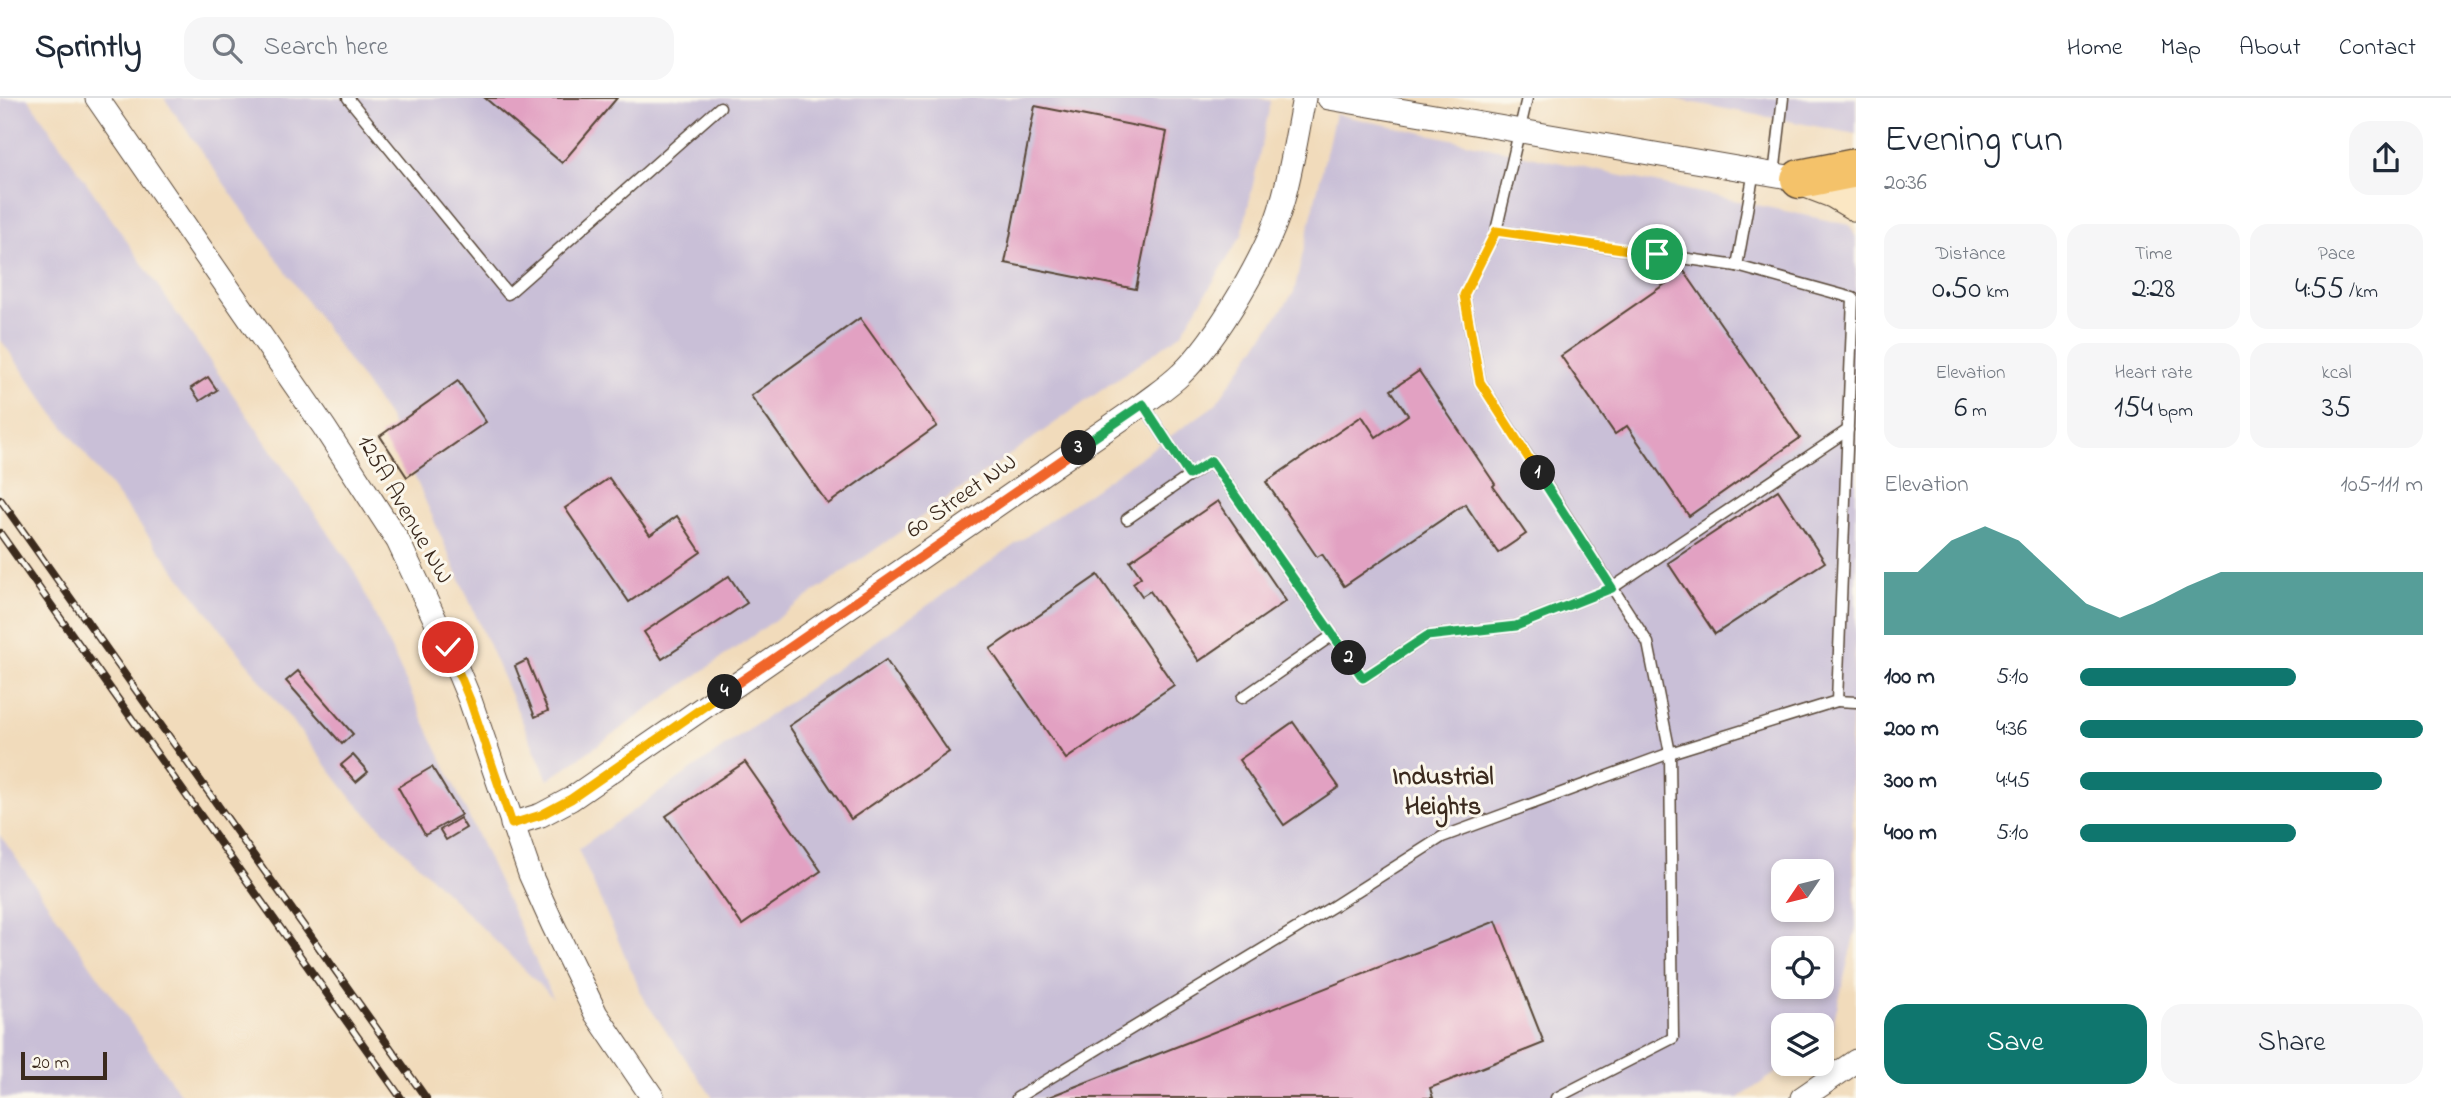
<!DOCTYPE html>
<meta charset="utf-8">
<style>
:root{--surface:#fff;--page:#f6f6f7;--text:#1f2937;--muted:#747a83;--line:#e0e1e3;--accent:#0f766e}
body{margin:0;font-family:"Indie Flower",sans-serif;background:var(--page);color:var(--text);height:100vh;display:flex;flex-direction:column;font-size:26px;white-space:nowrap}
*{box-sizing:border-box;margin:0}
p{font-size:23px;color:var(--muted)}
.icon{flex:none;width:38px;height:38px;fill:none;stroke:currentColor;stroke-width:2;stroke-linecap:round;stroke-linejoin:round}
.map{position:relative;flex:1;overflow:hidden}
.panel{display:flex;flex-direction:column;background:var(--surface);width:595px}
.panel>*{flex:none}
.needle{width:46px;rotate:235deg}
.tools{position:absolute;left:1771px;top:761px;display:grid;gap:14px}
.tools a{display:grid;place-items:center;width:63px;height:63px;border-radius:14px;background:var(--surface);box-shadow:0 4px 10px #0003;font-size:35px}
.scale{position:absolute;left:21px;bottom:18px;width:86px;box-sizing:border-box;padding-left:7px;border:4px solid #3b2a1e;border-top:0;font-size:19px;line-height:24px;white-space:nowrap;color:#3b2a1e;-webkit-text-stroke:5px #fbf7ec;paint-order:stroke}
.pin{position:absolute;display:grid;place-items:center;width:60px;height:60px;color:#fff;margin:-30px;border:4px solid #fff;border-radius:50%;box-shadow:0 2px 7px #0007}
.km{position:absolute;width:35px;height:35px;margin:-18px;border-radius:50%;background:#222;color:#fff;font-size:19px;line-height:35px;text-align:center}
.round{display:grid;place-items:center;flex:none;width:74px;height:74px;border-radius:21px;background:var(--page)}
.summary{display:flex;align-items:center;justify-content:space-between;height:119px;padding:0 28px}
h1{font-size:38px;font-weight:600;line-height:52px}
.stats{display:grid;grid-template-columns:repeat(3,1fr);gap:10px;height:119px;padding:7px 28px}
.stats div{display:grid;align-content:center;border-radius:18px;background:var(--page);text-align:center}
.stats b{font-size:30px;font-weight:600}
.stats small{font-size:19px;font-weight:400}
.stats p{font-size:19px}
.chart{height:196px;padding:14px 28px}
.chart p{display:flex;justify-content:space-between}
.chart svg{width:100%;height:126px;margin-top:7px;fill:var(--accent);opacity:.7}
.cta{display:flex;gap:14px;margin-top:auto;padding:14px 28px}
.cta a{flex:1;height:80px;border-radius:21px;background:var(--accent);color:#fff;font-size:28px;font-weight:600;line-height:80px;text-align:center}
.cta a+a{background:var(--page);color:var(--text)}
ul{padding:0 28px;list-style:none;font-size:23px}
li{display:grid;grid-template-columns:112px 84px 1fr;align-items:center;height:52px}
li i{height:18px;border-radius:9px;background:var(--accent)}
header{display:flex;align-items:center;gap:42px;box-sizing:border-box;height:98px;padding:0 35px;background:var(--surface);border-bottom:2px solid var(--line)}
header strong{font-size:33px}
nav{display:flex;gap:38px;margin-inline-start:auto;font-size:24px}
.search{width:490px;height:63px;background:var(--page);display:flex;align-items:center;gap:18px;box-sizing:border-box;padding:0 24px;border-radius:21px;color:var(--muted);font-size:26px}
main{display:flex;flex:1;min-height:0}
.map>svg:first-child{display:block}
</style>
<header>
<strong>Sprintly</strong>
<div class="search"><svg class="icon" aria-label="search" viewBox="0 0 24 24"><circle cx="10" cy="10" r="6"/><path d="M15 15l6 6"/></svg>Search here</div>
<nav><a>Home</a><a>Map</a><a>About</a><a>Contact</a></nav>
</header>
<main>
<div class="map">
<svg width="1856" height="1000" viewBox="0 0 1856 1000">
<rect width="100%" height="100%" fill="#fbf7ec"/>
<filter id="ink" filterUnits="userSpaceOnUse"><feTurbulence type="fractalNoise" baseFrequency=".0143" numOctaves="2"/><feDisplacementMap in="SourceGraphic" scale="14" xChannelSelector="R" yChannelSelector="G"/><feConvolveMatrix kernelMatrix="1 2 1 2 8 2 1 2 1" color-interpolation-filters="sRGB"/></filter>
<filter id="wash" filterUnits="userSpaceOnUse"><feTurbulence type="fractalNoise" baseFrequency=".00686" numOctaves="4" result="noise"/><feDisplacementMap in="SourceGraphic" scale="28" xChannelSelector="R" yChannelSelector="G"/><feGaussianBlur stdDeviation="1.57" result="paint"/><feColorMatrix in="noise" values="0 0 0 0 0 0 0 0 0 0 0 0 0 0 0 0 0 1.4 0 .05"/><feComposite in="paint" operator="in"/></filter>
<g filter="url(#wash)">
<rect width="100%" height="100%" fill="#f1dbbb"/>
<g fill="#c9bfd7" fill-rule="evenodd">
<path d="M0 0H28L354 472 553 900 354 703 54 316 0 241Z"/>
<path d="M164 0H1258L1271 3 1242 137 1181 236 548 682 389 320Z"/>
<path d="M1669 0H1856V36Z"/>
<path d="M1335 16 1850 127 1856 140V541L1850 650 1856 830 1830 939 1822 944V928H1783V966H1789L1739 1000H713L645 903 578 751 1215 307 1294 194ZM1783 774H1822V812H1783ZM1783 850H1822V889H1783Z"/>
<path d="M0 737 183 1000H0Z"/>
</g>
<g id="blocks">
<g fill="#e2a1c2">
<path d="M485 0H617L562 65Z"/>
<path d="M1035 8 1167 34 1136 191 1005 165Z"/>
<path d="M1684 173 1800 340 1689 418 1627 328 1615 336 1561 258Z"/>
<path d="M860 220 937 328 828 406 751 298Z"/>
<path d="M1419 273 1495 386 1493 388 1526 436 1498 455 1465 406 1344 488 1322 456 1317 459 1266 384 1362 318 1376 339 1408 317 1391 292Z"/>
<path d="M208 279 217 292 200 303 191 290Z"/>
<path d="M458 283 486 324 407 379 380 338Z"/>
<path d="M609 380 650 437 677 418 701 454 629 504 565 410Z"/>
<path d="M1778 392 1825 464 1715 536 1668 465Z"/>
<path d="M1218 403 1286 503 1199 563 1150 493 1142 498 1133 485 1141 479 1130 463Z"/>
<path d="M1098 477 1174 587 1066 661 990 551Z"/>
<path d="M729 478 747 505 662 561 644 534Z"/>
<path d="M527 562 548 613 535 619 515 568Z"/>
<path d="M886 562 949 654 851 721 789 628Z"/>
<path d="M298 573 353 636 342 646 286 583Z"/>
<path d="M1293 624 1339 689 1284 727 1239 662Z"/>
<path d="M353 657 368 674 356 684 341 667Z"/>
<path d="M745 664 821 773 742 827 666 718Z"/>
<path d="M432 669 461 717 425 737 398 689Z"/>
<path d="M460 720 466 730 446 742 440 732Z"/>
<path d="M1496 823 1544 945 1430 990 1433 1000H1046Z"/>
</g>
</g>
</g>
<g filter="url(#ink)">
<use href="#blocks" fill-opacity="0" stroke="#564536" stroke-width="2"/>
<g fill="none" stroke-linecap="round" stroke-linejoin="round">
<defs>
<g id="lane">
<path d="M348 0 508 196 720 9"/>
<path d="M1527 0 1496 133 1464 197 1480 284 1648 545 1670 655 1837 603 1853 200 1737 168 1754 73"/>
<path d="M1774 77 1783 0"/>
<path d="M1496 133 1737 168"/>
<path d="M1143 306 1189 377"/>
<path d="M1127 421 1211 363 1363 580 1427 538 1516 528 1612 490 1848 332"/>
<path d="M1242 600 1333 537"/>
<path d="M1837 603 1856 604"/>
<path d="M1017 1000 1332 809 1442 739 1670 655 1673 940 1556 1000"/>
</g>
<g id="street">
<path d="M97 0 324 329 398 443 448 549 470 602 530 776 553 827 596 916 653 1000"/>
<path d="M1329 0 1800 81"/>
<path d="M512 726 541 717 571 701 1143 306C1156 296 1170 287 1181 276 1217 242 1269 153 1282 105 1292 71 1297 35 1304 0"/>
<path d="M1802 1000 1856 963"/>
</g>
<path id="secondary" d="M1800 81 1834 94 1856 107"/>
<path id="highway" d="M1800 81 1856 70"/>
</defs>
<use href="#lane" stroke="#564536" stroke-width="13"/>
<use href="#street" stroke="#564536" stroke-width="25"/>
<use href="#secondary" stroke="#564536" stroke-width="34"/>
<use href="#highway" stroke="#564536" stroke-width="41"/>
<use href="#lane" stroke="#fff" stroke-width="10"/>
<use href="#street" stroke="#fff" stroke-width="23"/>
<use href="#secondary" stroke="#fbe7c3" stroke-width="32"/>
<use href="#highway" stroke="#f4c26a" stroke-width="38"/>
<defs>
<g id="rail">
<path d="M0 401 426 1000"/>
<path d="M0 435 401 1000"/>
</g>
</defs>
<use href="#rail" stroke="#3b2a1e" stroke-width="8"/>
<use href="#rail" stroke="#fbf7ec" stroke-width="5" stroke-dasharray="16" stroke-linecap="butt"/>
</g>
</g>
<g fill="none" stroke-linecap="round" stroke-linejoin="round" filter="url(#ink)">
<defs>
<path id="split-1" d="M1538 375 1480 284 1464 197 1496 133 1657 156"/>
<path id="split-2" d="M1349 560 1363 580 1427 538 1516 528 1612 490 1538 375"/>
<path id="split-3" d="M1079 350 1143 306 1189 377 1211 363 1349 560"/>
<path id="split-4" d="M725 594 1079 350"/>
<path id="split-5" d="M448 549 470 602 512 726 541 717 571 701 725 594"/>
</defs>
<use href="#split-1" stroke="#fff" stroke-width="14"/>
<use href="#split-2" stroke="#fff" stroke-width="14"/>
<use href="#split-3" stroke="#fff" stroke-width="14"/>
<use href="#split-4" stroke="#fff" stroke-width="14"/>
<use href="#split-5" stroke="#fff" stroke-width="14"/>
<use href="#split-1" stroke="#f5b400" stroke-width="9"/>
<use href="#split-2" stroke="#22a559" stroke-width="9"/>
<use href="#split-3" stroke="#22a559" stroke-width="9"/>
<use href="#split-4" stroke="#f0652b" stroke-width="9"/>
<use href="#split-5" stroke="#f5b400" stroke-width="9"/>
</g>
<g text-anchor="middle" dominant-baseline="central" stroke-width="6" stroke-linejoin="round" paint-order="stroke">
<g font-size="24" fill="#3b2a1e" stroke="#fbf7ec">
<text transform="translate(962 399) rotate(-35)">60 Street NW</text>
<text transform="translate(404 412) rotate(60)">125A Avenue NW</text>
</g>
<g font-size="26" font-weight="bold" fill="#3b2a1e" stroke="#fbf7ec">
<text x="1443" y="680">Industrial<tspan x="1443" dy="30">Heights</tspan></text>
</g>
</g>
</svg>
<div class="tools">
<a><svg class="needle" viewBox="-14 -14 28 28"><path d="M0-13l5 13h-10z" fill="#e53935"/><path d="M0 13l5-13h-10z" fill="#747a83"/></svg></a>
<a><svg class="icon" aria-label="locate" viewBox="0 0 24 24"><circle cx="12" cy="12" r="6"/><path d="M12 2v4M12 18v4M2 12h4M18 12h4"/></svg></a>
<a><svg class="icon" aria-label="layers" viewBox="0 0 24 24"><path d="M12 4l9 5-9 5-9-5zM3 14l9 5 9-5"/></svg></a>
</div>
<div class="scale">20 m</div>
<div class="pin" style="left:1657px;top:156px;background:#1e9e55"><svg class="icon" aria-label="arrive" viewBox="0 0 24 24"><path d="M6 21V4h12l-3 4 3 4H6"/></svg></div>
<div class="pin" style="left:448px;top:549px;background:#d93025"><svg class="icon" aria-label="check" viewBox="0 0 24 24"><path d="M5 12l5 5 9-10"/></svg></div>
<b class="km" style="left:1538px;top:375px">1</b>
<b class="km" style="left:1349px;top:560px">2</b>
<b class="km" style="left:1079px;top:350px">3</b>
<b class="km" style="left:725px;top:594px">4</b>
</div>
<section class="panel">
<div class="summary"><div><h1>Evening run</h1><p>20:36</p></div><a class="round"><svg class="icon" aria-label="share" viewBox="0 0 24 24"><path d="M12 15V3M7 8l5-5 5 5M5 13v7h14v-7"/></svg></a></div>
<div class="stats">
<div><p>Distance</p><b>0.50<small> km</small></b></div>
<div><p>Time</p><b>2:28</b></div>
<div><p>Pace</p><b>4:55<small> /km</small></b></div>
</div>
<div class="stats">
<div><p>Elevation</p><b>6<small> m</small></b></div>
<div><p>Heart rate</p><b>154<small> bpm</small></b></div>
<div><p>kcal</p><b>35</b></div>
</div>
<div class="chart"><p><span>Elevation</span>105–111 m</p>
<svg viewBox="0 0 160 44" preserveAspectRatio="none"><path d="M0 44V22L10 22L20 11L30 6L40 11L50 22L60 33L70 38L80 33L90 27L100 22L110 22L120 22L130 22L140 22L150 22L160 22V44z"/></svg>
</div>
<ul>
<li><b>100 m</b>5:10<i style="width:63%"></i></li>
<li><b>200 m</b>4:36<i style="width:100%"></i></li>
<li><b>300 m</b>4:45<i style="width:88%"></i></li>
<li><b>400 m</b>5:10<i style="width:63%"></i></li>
</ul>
<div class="cta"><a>Save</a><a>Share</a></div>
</section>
</main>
